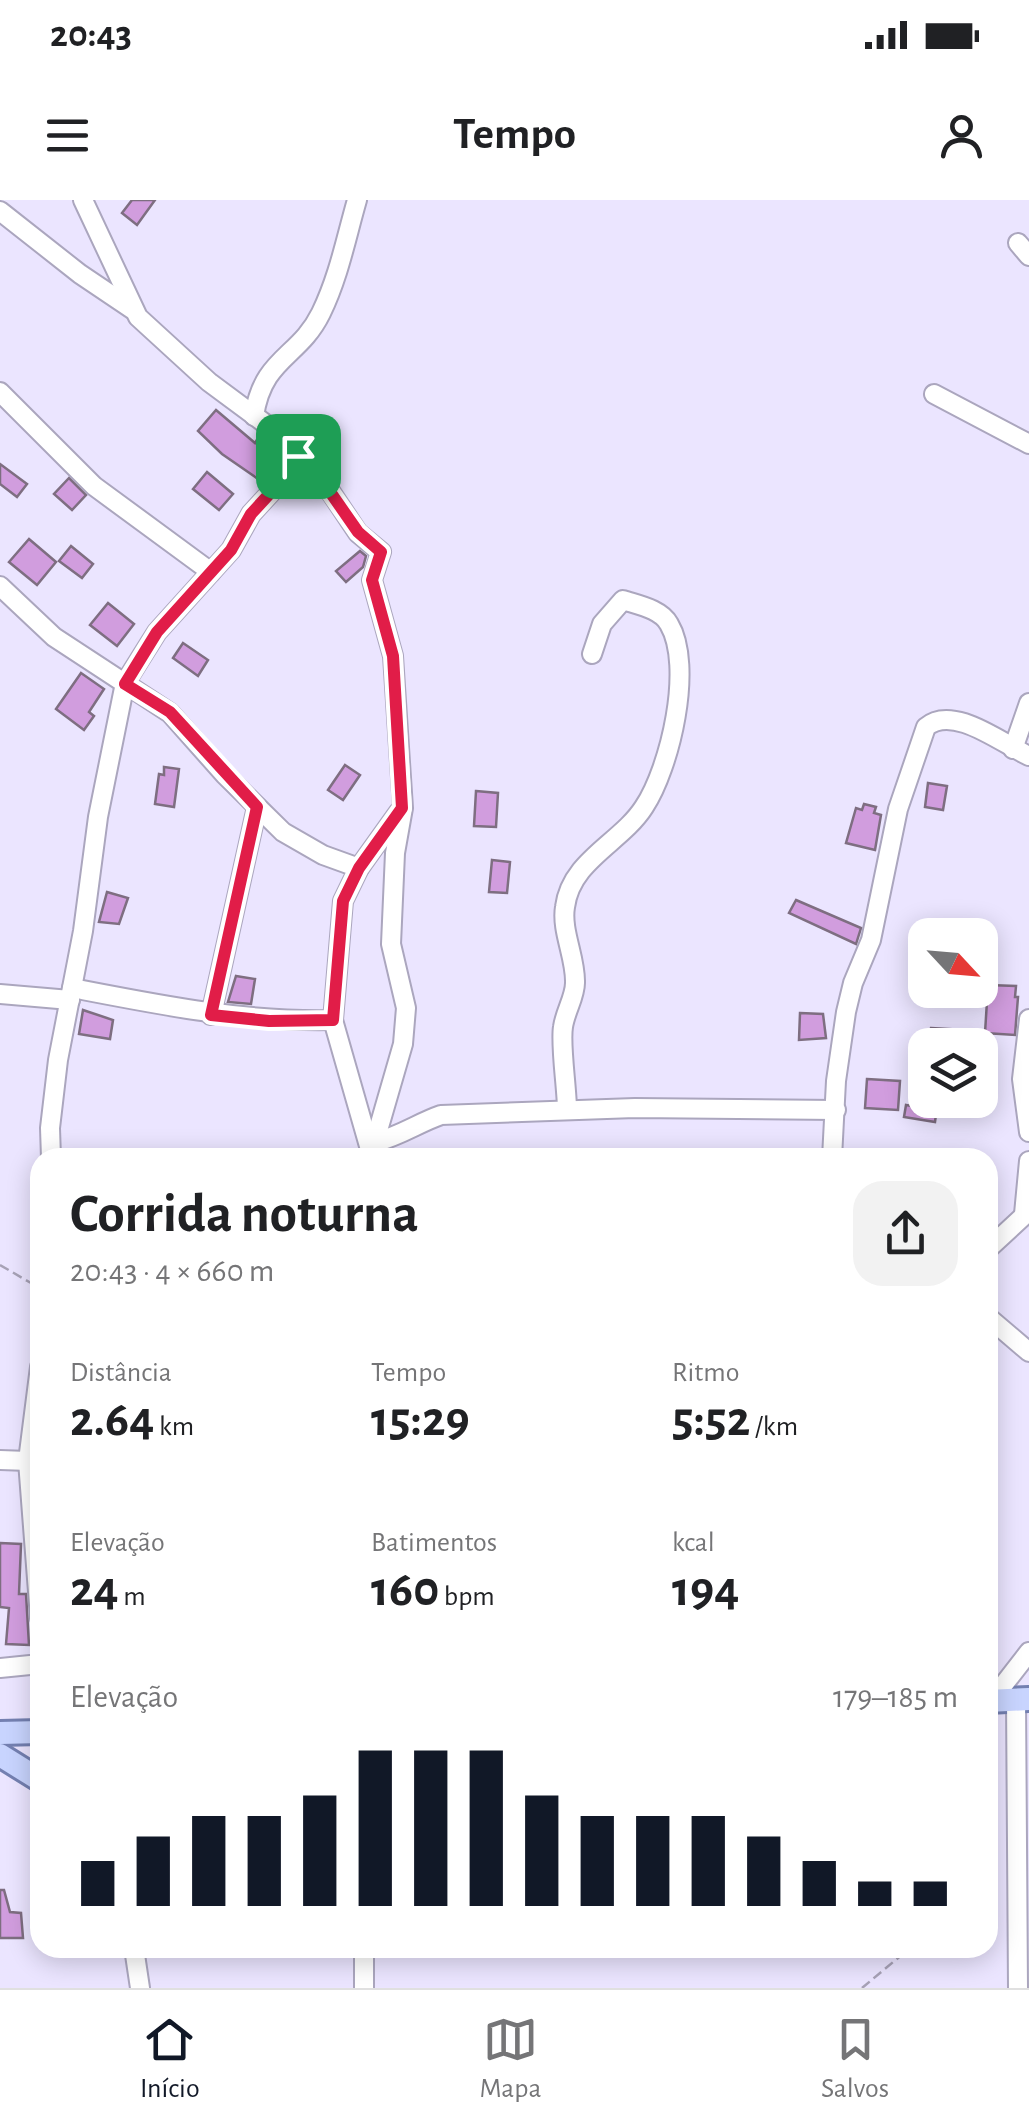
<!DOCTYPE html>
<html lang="pt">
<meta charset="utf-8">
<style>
:root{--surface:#fff;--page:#f2f2f2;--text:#202124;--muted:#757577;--line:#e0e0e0;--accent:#111827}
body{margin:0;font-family:"Alegreya Sans",sans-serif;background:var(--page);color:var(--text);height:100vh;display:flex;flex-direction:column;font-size:38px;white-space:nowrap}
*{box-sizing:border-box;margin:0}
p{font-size:32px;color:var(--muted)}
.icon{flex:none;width:55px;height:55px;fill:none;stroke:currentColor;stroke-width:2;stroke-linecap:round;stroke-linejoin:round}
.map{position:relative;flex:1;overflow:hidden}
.panel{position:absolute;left:30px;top:948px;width:968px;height:810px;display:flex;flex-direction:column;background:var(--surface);border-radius:30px;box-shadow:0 5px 25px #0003}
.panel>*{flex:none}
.needle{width:65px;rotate:116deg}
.fabs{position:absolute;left:908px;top:718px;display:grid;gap:20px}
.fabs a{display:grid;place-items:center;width:90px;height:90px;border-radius:20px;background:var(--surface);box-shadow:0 5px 25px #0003;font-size:50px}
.pin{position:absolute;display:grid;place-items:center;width:85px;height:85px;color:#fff;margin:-42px;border-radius:20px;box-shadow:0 5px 15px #0006}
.round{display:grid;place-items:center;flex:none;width:105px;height:105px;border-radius:30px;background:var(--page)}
.summary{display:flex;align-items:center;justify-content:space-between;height:170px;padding:0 40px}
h1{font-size:55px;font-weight:700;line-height:75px}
.stats{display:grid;grid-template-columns:repeat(3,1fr);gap:15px;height:170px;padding:10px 40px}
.stats div{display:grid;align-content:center}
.stats b{font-size:50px;font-weight:700}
.stats small{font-size:28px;font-weight:400}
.stats p{font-size:28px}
.chart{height:280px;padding:20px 40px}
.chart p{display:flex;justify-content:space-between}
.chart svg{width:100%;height:180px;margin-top:10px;stroke:var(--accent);stroke-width:6}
.status{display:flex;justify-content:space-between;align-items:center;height:70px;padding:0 50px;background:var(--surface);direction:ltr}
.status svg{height:28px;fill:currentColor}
header{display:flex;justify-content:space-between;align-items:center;height:130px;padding:0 40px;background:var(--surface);font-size:45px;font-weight:700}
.tabs{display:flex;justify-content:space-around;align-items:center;height:140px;border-top:2px solid var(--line);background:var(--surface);font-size:28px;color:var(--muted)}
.tabs a{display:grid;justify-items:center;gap:5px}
.tabs .on{color:var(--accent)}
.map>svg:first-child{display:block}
</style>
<div class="status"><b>20:43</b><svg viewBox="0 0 49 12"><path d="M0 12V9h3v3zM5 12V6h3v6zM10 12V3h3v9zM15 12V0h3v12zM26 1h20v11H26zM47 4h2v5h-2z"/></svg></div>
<header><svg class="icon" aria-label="menu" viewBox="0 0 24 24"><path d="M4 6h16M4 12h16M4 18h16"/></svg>Tempo<svg class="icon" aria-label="person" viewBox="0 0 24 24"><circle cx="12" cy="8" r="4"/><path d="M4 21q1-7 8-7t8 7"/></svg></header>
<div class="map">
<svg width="1029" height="1788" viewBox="0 0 1029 1788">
<rect width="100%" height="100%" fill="#ebe5ff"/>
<g fill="#d19dde" stroke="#7e6e81" stroke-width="2.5">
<path d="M132 0H155L137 25 122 13Z"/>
<path d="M216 210 255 243 258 238 280 254 261 281 222 254 198 231Z"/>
<path d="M0 264 27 284 17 297 0 284Z"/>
<path d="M207 272 233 294 219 310 193 289Z"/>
<path d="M69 278 86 295 72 310 54 294Z"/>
<path d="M29 339 56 362 37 385 9 362Z"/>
<path d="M71 346 93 364 82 378 59 361Z"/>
<path d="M360 351 366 356 363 367 346 382 336 371Z"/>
<path d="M108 403 134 424 117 446 90 425Z"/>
<path d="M183 443 208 460 198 476 173 458Z"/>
<path d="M81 473 104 489 89 512 94 516 84 530 56 509Z"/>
<path d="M345 565 360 575 343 600 328 590Z"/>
<path d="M164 567 179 569 174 607 155 604 159 574 164 575Z"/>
<path d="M928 583 947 586 943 610 925 607Z"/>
<path d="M476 591 498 593 496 627 474 626Z"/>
<path d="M864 604 876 607 874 613 881 615 875 650 846 643 856 608 862 610Z"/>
<path d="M492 660 510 662 507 693 489 692Z"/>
<path d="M107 692 128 698 119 724 99 722Z"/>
<path d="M796 700 861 728 856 744 789 713Z"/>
<path d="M236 776 255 779 251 804 228 802Z"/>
<path d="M988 785 1016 786 1015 797H1018L1015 835 985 833Z"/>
<path d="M83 810 113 820 110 839 79 834Z"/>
<path d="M800 813 823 814 826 838 799 840Z"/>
<path d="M931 828 964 830 963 844 929 843Z"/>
<path d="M867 879 900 881 898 910 865 908Z"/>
<path d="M924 900H938L935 922 904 917 906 905 923 908Z"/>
<path d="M0 1343 21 1344 19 1394H26L29 1445 6 1444 9 1408 0 1407Z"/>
<path d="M0 1690H4L10 1712 21 1713 23 1738H0Z"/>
</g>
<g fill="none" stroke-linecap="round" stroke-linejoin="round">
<defs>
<g id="minor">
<path d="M0 11 80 74 132 109"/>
<path d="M1018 43 1029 56"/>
<path d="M0 192 94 286 211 372"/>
<path d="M934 194 1029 244"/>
<path d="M254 216C263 157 299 158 321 113 339 76 346 38 357 0"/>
<path d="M298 256 326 285 358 333 381 352 372 380 393 456 403 608 395 653 391 744 406 808 403 844 370 958"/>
<path d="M0 386 54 437 170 513 225 575 283 632 323 655 359 668"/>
<path d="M1013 549 1029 503"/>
<path d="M72 788C160 805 243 822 333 820"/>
<path d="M0 794 70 800"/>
<path d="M211 815 257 607"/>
<path d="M1029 819 1022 879 1029 932"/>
<path d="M567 910C567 888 560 845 563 827 565 812 575 797 575 783 576 758 561 731 565 707 571 660 621 643 644 607 670 568 694 466 669 424 661 409 638 405 623 400L602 424 592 454"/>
<path d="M376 942C400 936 418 923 441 915L635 908 836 910"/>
<path d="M371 953 333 820 343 701 359 668 399 612"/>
<path d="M51 958 50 928 58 860 83 731 98 617 125 483 157 432 231 350 251 314 296 265 298 256 294 245 209 182 138 117 83 0"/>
<path d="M832 958 836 881 846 812 853 783 871 740 898 609 926 527C953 504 1001 543 1029 556"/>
<path d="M1024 1014 1029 961"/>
<path d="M988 1049 1029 1011"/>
<path d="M988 1117 1029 1152"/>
<path d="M40 1167 28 1261 40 1418"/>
<path d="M0 1260 28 1261"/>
<path d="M0 1468 40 1464"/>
<path d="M1016 1499 1018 1788"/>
<path d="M991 1501 1029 1452"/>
<path d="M134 1748 140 1788"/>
<path d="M364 1748V1788"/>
</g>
<g id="major">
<path d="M988 1501 1029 1499"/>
<path d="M0 1533 40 1532"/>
<path d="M0 1555 40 1580"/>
</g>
</defs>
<use href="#minor" stroke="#aba6be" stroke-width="22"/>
<use href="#major" stroke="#7480b1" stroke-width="28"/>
<g stroke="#a7a2b6" stroke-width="2.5" stroke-dasharray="10 5" stroke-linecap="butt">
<path d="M0 1065 31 1083 40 1094"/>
<path d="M988 1691 999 1683"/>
<path d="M862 1788 910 1748"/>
</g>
<use href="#minor" stroke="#fff" stroke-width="18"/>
<use href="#major" stroke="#c8d4fe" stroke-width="22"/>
</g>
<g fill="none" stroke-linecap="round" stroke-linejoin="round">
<defs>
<path id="route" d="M298 256 326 286 358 332 381 352 372 380 393 456 402 608 359 668 343 701 333 820 269 821 211 815 257 607 170 512 125 484 157 432 231 350 251 314 296 265Z"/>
</defs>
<use href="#route" stroke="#fff" stroke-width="20"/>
<use href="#route" stroke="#e11d48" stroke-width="12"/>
</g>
</svg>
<div class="fabs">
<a><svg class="needle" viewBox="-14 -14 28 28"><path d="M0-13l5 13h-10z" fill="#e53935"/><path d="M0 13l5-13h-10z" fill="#757577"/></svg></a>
<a><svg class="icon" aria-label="layers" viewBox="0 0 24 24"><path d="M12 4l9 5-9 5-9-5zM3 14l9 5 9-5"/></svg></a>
</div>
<div class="pin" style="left:298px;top:256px;background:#1e9e55"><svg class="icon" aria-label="arrive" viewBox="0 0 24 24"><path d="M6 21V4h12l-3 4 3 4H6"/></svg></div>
<section class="panel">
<div class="summary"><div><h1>Corrida noturna</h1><p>20:43 · 4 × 660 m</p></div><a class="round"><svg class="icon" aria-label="share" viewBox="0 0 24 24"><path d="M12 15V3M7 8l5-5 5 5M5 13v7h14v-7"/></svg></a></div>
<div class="stats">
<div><p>Distância</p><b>2.64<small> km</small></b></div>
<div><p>Tempo</p><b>15:29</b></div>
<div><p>Ritmo</p><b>5:52<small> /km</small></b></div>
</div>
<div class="stats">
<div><p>Elevação</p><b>24<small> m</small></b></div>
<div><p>Batimentos</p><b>160<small> bpm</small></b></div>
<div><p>kcal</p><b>194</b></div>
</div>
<div class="chart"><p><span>Elevação</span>179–185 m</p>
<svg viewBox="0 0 160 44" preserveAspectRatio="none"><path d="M5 44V33M15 44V27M25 44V22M35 44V22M45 44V17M55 44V6M65 44V6M75 44V6M85 44V17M95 44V22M105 44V22M115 44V22M125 44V27M135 44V33M145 44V38M155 44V38"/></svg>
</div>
</section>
</div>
<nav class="tabs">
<a class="on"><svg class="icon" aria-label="home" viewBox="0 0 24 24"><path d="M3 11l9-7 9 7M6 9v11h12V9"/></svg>Início</a>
<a><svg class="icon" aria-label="map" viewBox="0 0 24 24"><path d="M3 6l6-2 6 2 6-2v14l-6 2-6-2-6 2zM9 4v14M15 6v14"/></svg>Mapa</a>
<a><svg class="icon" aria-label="saved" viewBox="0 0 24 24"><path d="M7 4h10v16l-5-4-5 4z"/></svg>Salvos</a>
</nav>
